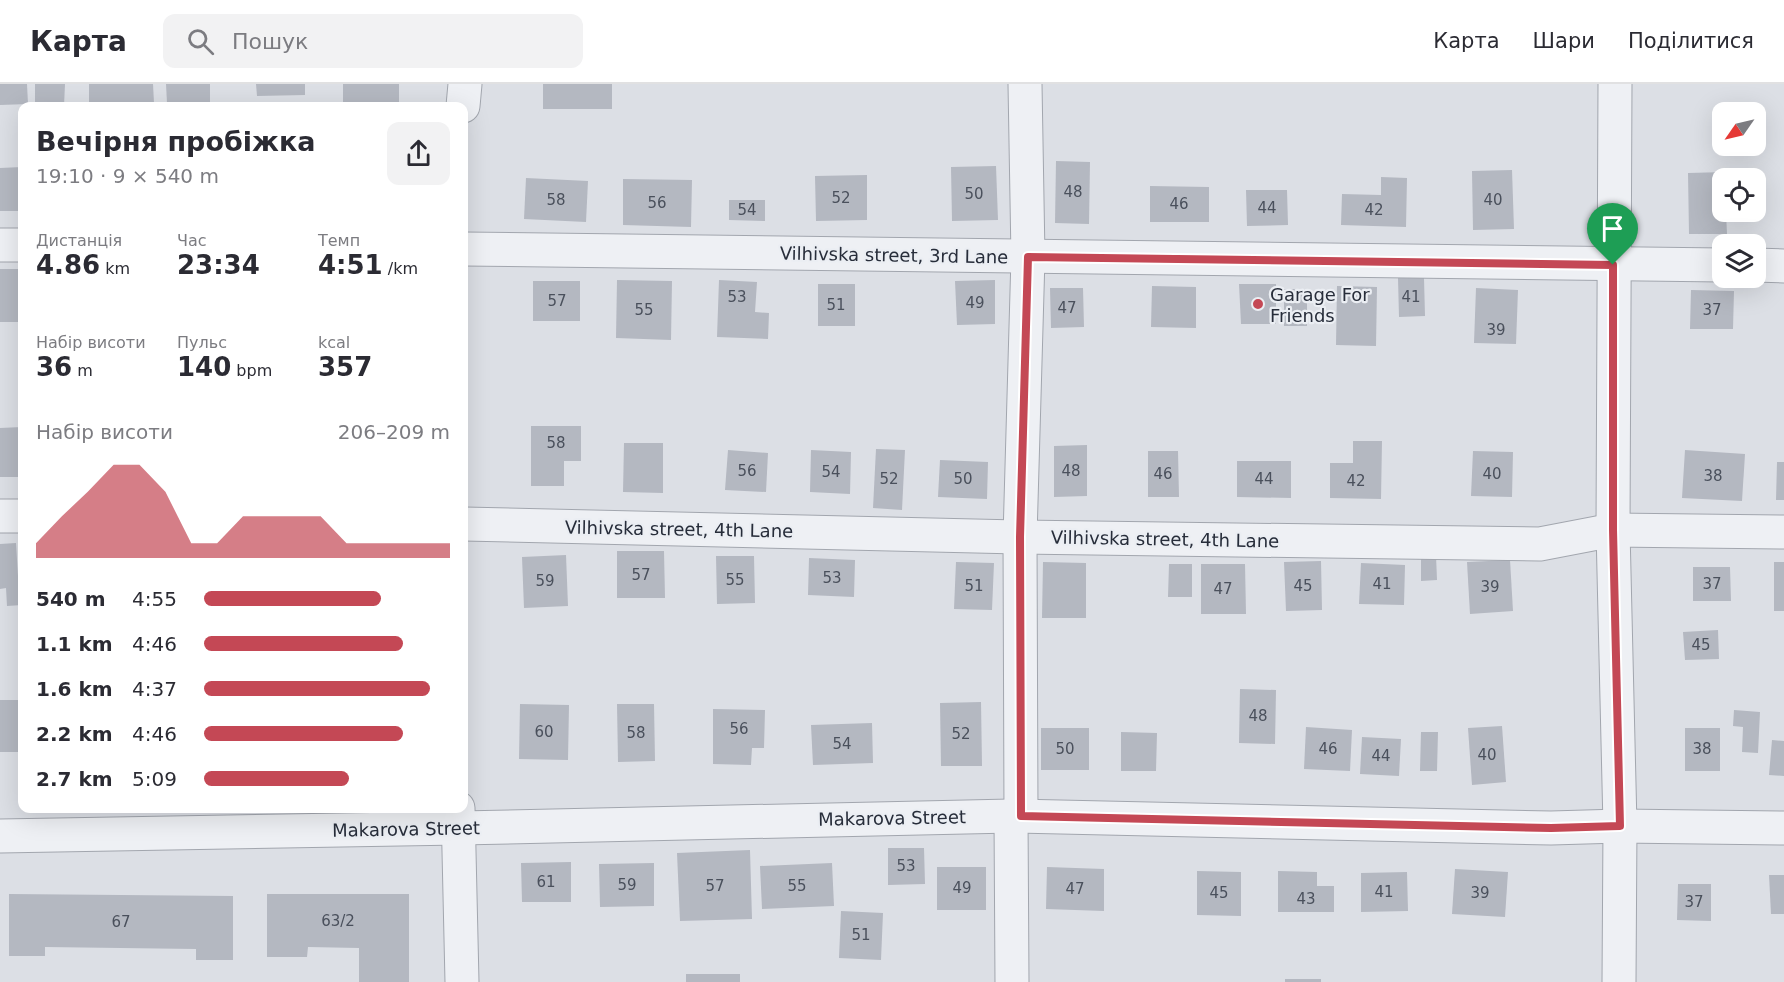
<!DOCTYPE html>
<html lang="uk">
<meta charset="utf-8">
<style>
:root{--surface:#fff;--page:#f2f2f3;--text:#2b2b33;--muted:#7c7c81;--line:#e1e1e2;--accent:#c44855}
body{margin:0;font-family:"DejaVu Sans",sans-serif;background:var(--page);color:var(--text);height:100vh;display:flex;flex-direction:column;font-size:22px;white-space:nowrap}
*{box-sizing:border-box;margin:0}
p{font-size:20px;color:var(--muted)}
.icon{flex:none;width:33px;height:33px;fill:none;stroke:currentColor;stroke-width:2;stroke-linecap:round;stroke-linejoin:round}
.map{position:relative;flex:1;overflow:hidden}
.panel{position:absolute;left:18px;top:18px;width:450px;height:711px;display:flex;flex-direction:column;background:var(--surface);border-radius:12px;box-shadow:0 6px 24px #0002}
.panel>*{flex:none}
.needle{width:39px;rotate:236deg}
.tools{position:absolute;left:1712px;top:18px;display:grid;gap:12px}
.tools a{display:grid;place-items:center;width:54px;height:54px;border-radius:12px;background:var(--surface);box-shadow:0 6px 24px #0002;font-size:30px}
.pin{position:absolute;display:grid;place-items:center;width:51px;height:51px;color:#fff;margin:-62px -26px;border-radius:50% 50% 50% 0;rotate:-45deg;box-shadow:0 0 6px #0007}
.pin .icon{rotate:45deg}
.round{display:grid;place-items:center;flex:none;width:63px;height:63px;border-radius:12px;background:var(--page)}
.overview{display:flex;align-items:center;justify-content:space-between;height:102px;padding:0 18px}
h1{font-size:27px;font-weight:700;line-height:45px}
.figures{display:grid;grid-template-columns:repeat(3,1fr);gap:9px;height:102px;padding:6px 18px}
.figures div{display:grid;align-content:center}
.figures b{font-size:26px;font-weight:700}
.figures small{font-size:16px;font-weight:400}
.figures p{font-size:16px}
.chart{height:168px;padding:12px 18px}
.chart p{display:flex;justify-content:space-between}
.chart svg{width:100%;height:108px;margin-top:6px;fill:var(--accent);opacity:.7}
ul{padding:0 18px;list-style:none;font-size:20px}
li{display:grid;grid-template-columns:96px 72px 1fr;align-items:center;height:45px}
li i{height:15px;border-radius:8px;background:var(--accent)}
header{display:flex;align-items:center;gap:36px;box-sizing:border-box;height:84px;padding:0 30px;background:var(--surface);border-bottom:2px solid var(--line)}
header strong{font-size:28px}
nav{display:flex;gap:33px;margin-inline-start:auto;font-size:21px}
.search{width:420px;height:54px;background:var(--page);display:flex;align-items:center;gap:15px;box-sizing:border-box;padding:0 21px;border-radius:12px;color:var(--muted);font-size:22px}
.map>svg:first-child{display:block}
</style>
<header>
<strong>Карта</strong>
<div class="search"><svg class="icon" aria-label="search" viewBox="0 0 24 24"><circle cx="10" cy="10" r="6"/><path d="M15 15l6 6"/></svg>Пошук</div>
<nav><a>Карта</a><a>Шари</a><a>Поділитися</a></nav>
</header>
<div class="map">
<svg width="1784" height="898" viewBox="0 0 1784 898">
<rect width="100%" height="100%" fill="#dcdfe5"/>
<g fill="#b4b8c1">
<path d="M0 0H27L28 20 0 21Z"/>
<path d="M35 0H65L64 22H35Z"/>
<path d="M89 0H153L154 19 89 18Z"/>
<path d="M166 0H210V18L167 19Z"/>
<path d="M256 0H305V11L257 12Z"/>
<rect x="343" y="0" width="56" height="22"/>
<rect x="543" y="0" width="69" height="25"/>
<path d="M1056 77 1090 78 1089 140 1055 139Z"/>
<path d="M996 82 998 136 952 137 951 83Z"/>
<path d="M22 83V127H0V84Z"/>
<path d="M1512 86 1514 145 1473 146 1472 87Z"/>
<path d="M1726 88V94H1722V128H1726L1727 150H1689L1688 89Z"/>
<path d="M867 91V136L816 137 815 92Z"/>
<path d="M1381 93 1407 94 1406 143 1341 141 1342 110 1381 111Z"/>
<path d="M526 94 588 97 586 138 524 135Z"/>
<path d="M623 95 692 96 691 143 623 141Z"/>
<path d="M1150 102 1209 103V138H1150Z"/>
<path d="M1246 106H1287L1288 141 1247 142Z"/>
<path d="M729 116H765V137L729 136Z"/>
<rect x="0" y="185" width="22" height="53"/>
<path d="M1398 194H1424L1425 232 1399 233Z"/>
<path d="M617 196 672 197 671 256 616 254Z"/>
<path d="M719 196 757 198 755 228 769 229 768 255 717 253Z"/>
<path d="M995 196V240L957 241 955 197Z"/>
<rect x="533" y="197" width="47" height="40"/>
<rect x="818" y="200" width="37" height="42"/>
<path d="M1239 200H1276V240H1241Z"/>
<path d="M1152 202 1196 203V244L1151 243Z"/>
<path d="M1337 202 1377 203 1376 262 1336 261Z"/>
<path d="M1050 204H1083L1084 243 1051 244Z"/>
<path d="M1476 204 1518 206 1516 260 1474 259Z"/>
<rect x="1284" y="205" width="23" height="37"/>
<path d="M1691 206 1734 207 1733 245H1690Z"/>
<path d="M531 342H581V377H564V402H531Z"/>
<path d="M22 343V393H0V344Z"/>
<path d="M1353 357H1382L1381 415 1330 414V379H1353Z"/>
<path d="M624 359H663V409L623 408Z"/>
<path d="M1087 361V412L1054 413V362Z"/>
<path d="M876 365 905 366 902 426 873 424Z"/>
<path d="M728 366 768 369 766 408 725 406Z"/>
<path d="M811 366 851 368 850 410 810 408Z"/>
<path d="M1685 366 1745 370 1742 417 1682 414Z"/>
<path d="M1148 367H1178L1179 413H1148Z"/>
<path d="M1473 367 1513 368 1512 413 1471 412Z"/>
<path d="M940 376 988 378 987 415 938 413Z"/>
<path d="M1237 377H1291V414L1237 413Z"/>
<path d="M1777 378H1784V416H1776Z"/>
<path d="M16 459 18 492 22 491V521L7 522 6 504 0 505V460Z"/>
<path d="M617 467H664L665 514H617Z"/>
<path d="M566 471 568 522 524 524 522 473Z"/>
<path d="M1436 471 1437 496 1421 497V472Z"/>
<path d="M716 472H754L755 519 717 520Z"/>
<path d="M809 474 855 476 854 513 808 511Z"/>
<path d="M1510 476 1513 527 1470 530 1467 478Z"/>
<path d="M1321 477 1322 526 1286 527 1284 478Z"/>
<path d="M956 478 994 479 992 526 954 525Z"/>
<path d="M1043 478 1086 479V534H1042Z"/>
<rect x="1774" y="478" width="10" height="49"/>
<path d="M1361 479 1405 481 1404 521 1359 520Z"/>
<path d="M1169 480H1192V513H1168Z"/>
<path d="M1201 480H1245L1246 530H1201Z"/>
<path d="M1693 483H1730L1731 517H1693Z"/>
<path d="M1718 546 1719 575 1685 576 1683 548Z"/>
<path d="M1240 605 1276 606 1275 660 1239 659Z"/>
<rect x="0" y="616" width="19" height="52"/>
<path d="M981 618 982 682H941L940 619Z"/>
<path d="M520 620 569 621 568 676 519 675Z"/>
<path d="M617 620H654L655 677 618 678Z"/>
<path d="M713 625 765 626 764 664H752L751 681 713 680Z"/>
<path d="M1734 626 1760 628 1758 669 1742 668 1743 643 1733 642Z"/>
<path d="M872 639 873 679 813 681 811 641Z"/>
<path d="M1502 642 1506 698 1472 701 1468 644Z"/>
<path d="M1306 643 1352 646 1350 687 1304 685Z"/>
<rect x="1041" y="644" width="48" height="42"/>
<rect x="1685" y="644" width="35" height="43"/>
<path d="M1121 648 1157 649 1156 687H1121Z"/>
<path d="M1421 648H1438L1437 687H1420Z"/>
<path d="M1362 653 1401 655 1399 692 1360 690Z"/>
<path d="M1772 656 1784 657V692L1769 691Z"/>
<path d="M888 764H924L925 800 888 801Z"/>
<path d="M750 766 752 835 680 837 677 769Z"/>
<path d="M571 778V818H522L521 779Z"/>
<path d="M654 779V822L600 823 599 780Z"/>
<path d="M832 779 834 822 762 825 760 782Z"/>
<rect x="937" y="783" width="49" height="43"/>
<path d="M1047 783 1104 785V827L1046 825Z"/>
<path d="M1455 785 1508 788 1505 833 1452 830Z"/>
<path d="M1197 787 1241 788V832L1197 831Z"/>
<path d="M1278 787 1317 788V802H1334V828H1278Z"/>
<path d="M1407 788 1408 827 1361 828V789Z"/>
<path d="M1769 791H1784V830H1771Z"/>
<path d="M1678 800H1711V837L1677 836Z"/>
<path d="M9 810 233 812V876H196V865L45 863V872H9Z"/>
<path d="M267 810H409V898H359V864L308 863 307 873H267Z"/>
<path d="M841 827 883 829 881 876 839 874Z"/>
<rect x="686" y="890" width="54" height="8"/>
<rect x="1285" y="895" width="36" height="3"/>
</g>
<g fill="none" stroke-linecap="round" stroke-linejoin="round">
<defs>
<g id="minor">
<path d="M1615 0 1613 446 1620 742 1619 898"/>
<path d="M463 22 465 0"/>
<path d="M0 161H22"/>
<path d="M464 165 1722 181"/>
<path d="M1755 181 1784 182"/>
<path d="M0 432H22"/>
<path d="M464 440 1020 453 1540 460 1613 446 1784 448"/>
<path d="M458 724 462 898"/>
<path d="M1011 732 1012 898"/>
<path d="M1021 732 1020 453 1028 173 1025 0"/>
<path d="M0 752 459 744 1011 732 1551 744 1620 742 1784 744"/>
</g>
</defs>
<use href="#minor" stroke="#a2a6ae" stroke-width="35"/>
<use href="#minor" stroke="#eef0f4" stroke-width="33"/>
</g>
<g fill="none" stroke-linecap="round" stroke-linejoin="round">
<defs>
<path id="route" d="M1028 173 1613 181V446L1620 742 1551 744 1021 732 1020 453Z"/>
</defs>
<use href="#route" stroke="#fff" stroke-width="12"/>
<use href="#route" stroke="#c44855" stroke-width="8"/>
</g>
<circle fill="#c44855" stroke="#ebeef3" stroke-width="2" cx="1258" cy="220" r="6"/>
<g text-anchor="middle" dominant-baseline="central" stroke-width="4.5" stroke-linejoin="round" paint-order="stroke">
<g font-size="15" fill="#4a505c">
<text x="1073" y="108">48</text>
<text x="974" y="110">50</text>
<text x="841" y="114">52</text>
<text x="556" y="116">58</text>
<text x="1493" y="116">40</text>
<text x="657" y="119">56</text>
<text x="1179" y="120">46</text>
<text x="1267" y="124">44</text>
<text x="747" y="126">54</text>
<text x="1374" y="126">42</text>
<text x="737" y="213">53</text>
<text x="1411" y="213">41</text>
<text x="557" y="217">57</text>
<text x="975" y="219">49</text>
<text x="836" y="221">51</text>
<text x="1067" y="224">47</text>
<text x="644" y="226">55</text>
<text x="1712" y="226">37</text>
<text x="1496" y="246">39</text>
<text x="556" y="359">58</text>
<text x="747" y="387">56</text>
<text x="1071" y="387">48</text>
<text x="831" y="388">54</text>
<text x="1163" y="390">46</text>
<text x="1492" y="390">40</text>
<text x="1713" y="392">38</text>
<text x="889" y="395">52</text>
<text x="963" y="395">50</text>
<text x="1264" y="395">44</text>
<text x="1356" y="397">42</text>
<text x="641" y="491">57</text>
<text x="832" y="494">53</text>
<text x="735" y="496">55</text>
<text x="545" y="497">59</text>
<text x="1382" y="500">41</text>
<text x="1712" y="500">37</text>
<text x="974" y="502">51</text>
<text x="1303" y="502">45</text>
<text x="1490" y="503">39</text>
<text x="1223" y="505">47</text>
<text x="1701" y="561">45</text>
<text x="1258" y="632">48</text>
<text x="739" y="645">56</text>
<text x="544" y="648">60</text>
<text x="636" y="649">58</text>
<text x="961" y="650">52</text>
<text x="842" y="660">54</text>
<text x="1065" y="665">50</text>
<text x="1328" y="665">46</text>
<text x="1702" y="665">38</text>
<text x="1487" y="671">40</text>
<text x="1381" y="672">44</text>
<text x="906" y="782">53</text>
<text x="546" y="798">61</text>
<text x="627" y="801">59</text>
<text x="715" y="802">57</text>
<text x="797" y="802">55</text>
<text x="962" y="804">49</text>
<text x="1075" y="805">47</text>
<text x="1384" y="808">41</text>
<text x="1219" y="809">45</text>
<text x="1480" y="809">39</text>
<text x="1306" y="815">43</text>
<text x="1694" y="818">37</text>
<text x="338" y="837">63/2</text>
<text x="121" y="838">67</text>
<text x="861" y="851">51</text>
</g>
<g font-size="18" fill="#272d3a" stroke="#ebeef3">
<text transform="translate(894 171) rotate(1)">Vilhivska street, 3rd Lane</text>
<text transform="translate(679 445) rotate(1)">Vilhivska street, 4th Lane</text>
<text transform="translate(1165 455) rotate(1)">Vilhivska street, 4th Lane</text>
<text transform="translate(892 734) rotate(-1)">Makarova Street</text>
<text transform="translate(406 745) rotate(-1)">Makarova Street</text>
</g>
<g font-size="18" fill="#272d3a" stroke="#ebeef3" text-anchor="start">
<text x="1270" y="210">Garage For<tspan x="1270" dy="21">Friends</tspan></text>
</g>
</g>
</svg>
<div class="tools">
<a><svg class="needle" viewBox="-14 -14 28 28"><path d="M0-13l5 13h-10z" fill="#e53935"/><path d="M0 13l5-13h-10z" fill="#7c7c81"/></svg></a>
<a><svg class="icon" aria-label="locate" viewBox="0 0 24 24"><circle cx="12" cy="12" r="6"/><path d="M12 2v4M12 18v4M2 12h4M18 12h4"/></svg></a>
<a><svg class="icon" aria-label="layers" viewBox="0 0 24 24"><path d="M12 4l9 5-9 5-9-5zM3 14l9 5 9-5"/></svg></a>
</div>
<div class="pin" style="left:1613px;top:181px;background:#1e9e55"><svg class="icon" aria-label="arrive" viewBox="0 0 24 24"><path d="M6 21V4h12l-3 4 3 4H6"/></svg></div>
<section class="panel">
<div class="overview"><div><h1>Вечірня пробіжка</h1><p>19:10 · 9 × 540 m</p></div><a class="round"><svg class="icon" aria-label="share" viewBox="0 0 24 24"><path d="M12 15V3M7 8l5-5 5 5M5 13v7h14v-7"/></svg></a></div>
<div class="figures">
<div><p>Дистанція</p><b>4.86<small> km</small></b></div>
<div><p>Час</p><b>23:34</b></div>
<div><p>Темп</p><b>4:51<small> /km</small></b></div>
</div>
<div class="figures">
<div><p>Набір висоти</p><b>36<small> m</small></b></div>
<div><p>Пульс</p><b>140<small> bpm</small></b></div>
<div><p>kcal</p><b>357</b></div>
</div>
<div class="chart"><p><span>Набір висоти</span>206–209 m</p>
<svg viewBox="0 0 160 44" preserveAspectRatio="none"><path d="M0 44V38L10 27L20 17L30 6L40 6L50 17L60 38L70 38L80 27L90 27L100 27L110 27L120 38L130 38L140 38L150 38L160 38V44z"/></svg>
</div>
<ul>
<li><b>540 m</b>4:55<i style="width:72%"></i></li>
<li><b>1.1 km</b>4:46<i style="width:81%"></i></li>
<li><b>1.6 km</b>4:37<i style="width:92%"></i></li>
<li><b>2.2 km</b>4:46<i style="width:81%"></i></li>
<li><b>2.7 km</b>5:09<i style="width:59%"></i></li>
</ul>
</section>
</div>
